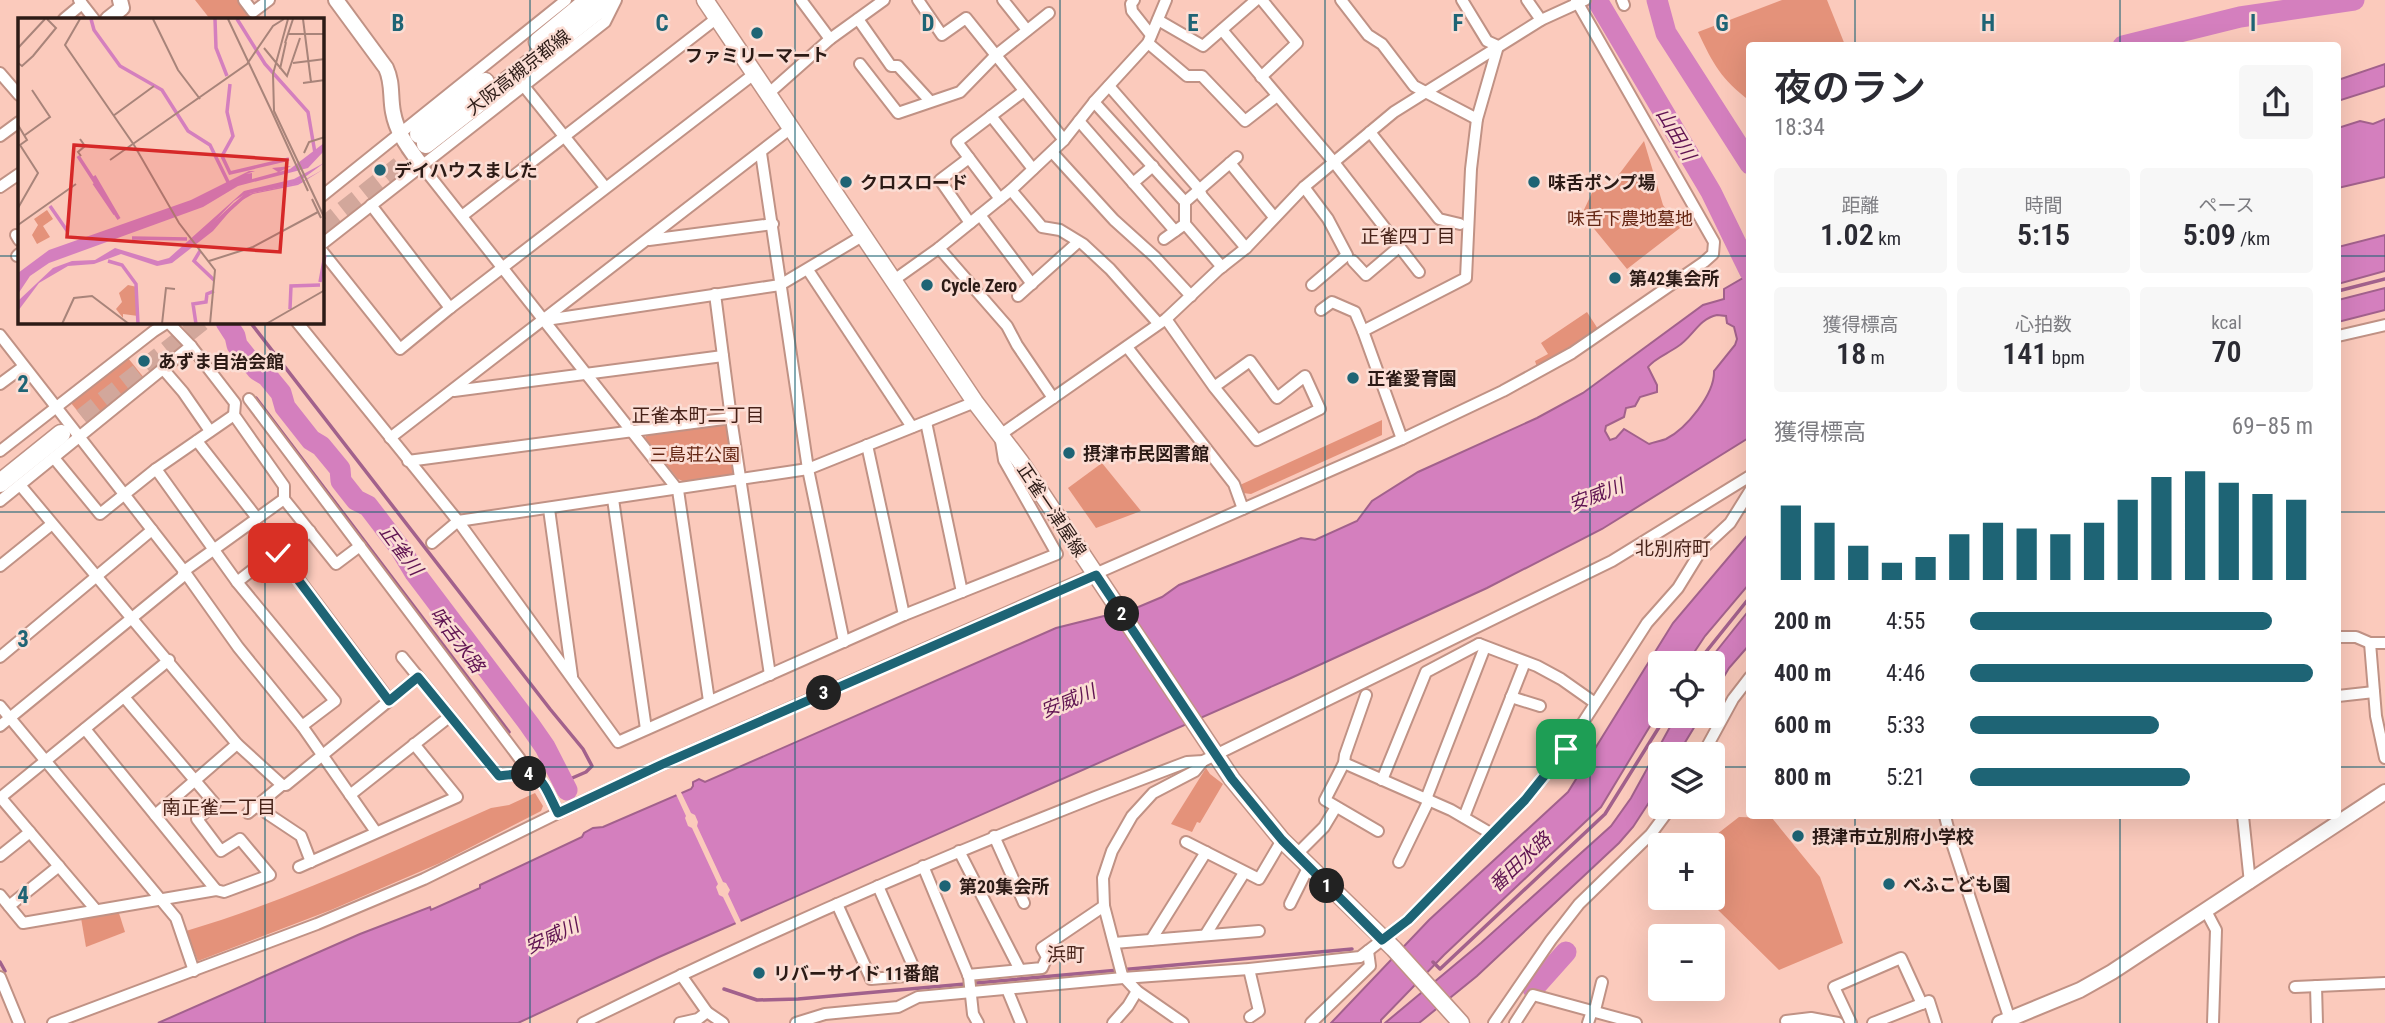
<!DOCTYPE html>
<html lang="ja">
<meta charset="utf-8">
<style>
:root{--surface:#fff;--page:#f7f7f7;--text:#2b2b33;--muted:#7c7c81;--accent:#1e6475}
body{margin:0;font-family:"Roboto Condensed","Noto Sans JP",sans-serif;background:var(--page);color:var(--text);height:100vh;display:flex;flex-direction:column;font-size:26px;white-space:nowrap}
*{box-sizing:border-box;margin:0}
p{font-size:23px;color:var(--muted)}
.icon{flex:none;width:38px;height:38px;fill:none;stroke:currentColor;stroke-width:2;stroke-linecap:round;stroke-linejoin:round}
.map{position:relative;flex:1;overflow:hidden}
.sheet{position:absolute;left:1746px;top:42px;width:595px;height:777px;display:flex;flex-direction:column;background:var(--surface);border-radius:7px;box-shadow:0 7px 28px #0002}
.sheet>*{flex:none}
.buttons{position:absolute;left:1648px;top:651px;display:grid;gap:14px}
.buttons a{display:grid;place-items:center;width:77px;height:77px;border-radius:7px;background:var(--surface);box-shadow:0 7px 28px #0002;font-size:35px}
.pin{position:absolute;display:grid;place-items:center;width:60px;height:60px;color:#fff;margin:-30px;border-radius:14px;box-shadow:0 4px 10px #0006}
.km{position:absolute;width:35px;height:35px;margin:-18px;border-radius:50%;background:#222;color:#fff;font-size:19px;line-height:35px;text-align:center}
.round{display:grid;place-items:center;flex:none;width:74px;height:74px;border-radius:7px;background:var(--page)}
.summary{display:flex;align-items:center;justify-content:space-between;height:119px;padding:0 28px}
h1{font-size:38px;font-weight:600;line-height:52px}
.metrics{display:grid;grid-template-columns:repeat(3,1fr);gap:10px;height:119px;padding:7px 28px}
.metrics div{display:grid;align-content:center;border-radius:7px;background:var(--page);text-align:center}
.metrics b{font-size:30px;font-weight:600}
.metrics small{font-size:19px;font-weight:400}
.metrics p{font-size:19px}
.chart{height:196px;padding:14px 28px}
.chart p{display:flex;justify-content:space-between}
.chart svg{width:100%;height:126px;margin-top:7px;stroke:var(--accent);stroke-width:6}
ul{padding:0 28px;list-style:none;font-size:23px}
li{display:grid;grid-template-columns:112px 84px 1fr;align-items:center;height:52px}
li i{height:18px;border-radius:9px;background:var(--accent)}
.map>svg:first-child{display:block}
</style>
<div class="map">
<svg width="2385" height="1023" viewBox="0 0 2385 1023">
<rect width="100%" height="100%" fill="#fbcabc"/>
<g fill="#e4927a">
<path d="M195 0H239L250 15 245 19H210Z"/>
<path d="M1782 0H1827L1845 45 1750 46V101C1721 79 1713 64 1698 32Z"/>
<path d="M1644 141 1663 205 1680 228 1627 269 1582 214 1598 180 1608 189Z"/>
<path d="M1587 312 1598 329 1537 367 1535 361 1548 354 1541 343Z"/>
<path d="M128 358 145 379 88 424 71 403Z"/>
<path d="M1382 420V435L1251 494 1243 493 1240 485Z"/>
<path d="M727 422 737 471 733 475 685 482 678 479 645 438 647 434Z"/>
<path d="M1102 463 1141 511 1096 528 1068 488Z"/>
<path d="M1206 768 1210 774 1223 784 1200 823 1197 822 1192 832 1171 824Z"/>
<path d="M535 793 543 806 541 811 440 863 331 910 198 961 186 931C291 900 391 852 491 808L509 805Z"/>
<path d="M1739 817 1772 818 1820 877 1843 943 1779 970 1716 908 1709 909 1700 898H1713V845H1703Z"/>
<path d="M118 910 125 932 86 947 81 918Z"/>
</g>
<g fill="#d47fbe" stroke="#a2618c" stroke-width="2" fill-rule="evenodd">
<path d="M2385 64V86L2338 101V80Z"/>
<path d="M2385 119V177L2338 188V128L2360 121 2373 124Z"/>
<path d="M2385 235V271L2338 284V247Z"/>
<path d="M1750 274V437L1602 529 1487 588 1291 678 659 957 518 1023H158L360 934 430 907 431 910 480 888V885L582 837 584 833 593 828 603 827 691 789 693 786V782L699 779 705 782 1056 628 1136 608 1162 597 1179 585 1301 538 1315 540 1357 521 1372 501 1418 472 1537 418 1583 393 1703 305 1724 299V289ZM1717 315 1726 316 1727 323 1734 327 1737 339 1735 345 1714 371C1715 394 1686 429 1666 439 1661 441 1654 442 1649 444L1624 429 1616 438 1610 440 1605 431 1606 426 1624 417 1626 408 1635 406 1640 397 1657 392V385L1648 367C1655 358 1667 354 1677 347 1693 337 1698 319 1717 315Z"/>
<path d="M2385 288V310L2338 322V300Z"/>
<path d="M1750 532V583L1705 636 1687 663H1661V708L1601 807 1444 955 1381 1020V1023H1331L1429 920 1568 792 1673 623Z"/>
<path d="M1750 609V644L1729 668 1713 695V663H1707Z"/>
<path d="M1676 716H1701L1678 754H1661V784L1633 827 1619 843 1477 976 1419 1023H1385L1481 943 1611 826 1631 798Z"/>
</g>
<path fill="#fbcabc" d="M680 790 691 813 695 815 698 822 697 826 723 882 726 883 730 890 728 894 742 924 737 926 723 897 719 895 716 887 718 884 692 828 688 826 685 818 686 816 675 792Z"/>
<g fill="none" stroke-linecap="round" stroke-linejoin="round">
<g stroke="#a2618c" stroke-width="3.5">
<path d="M2338 291 2385 279"/>
<path d="M250 322 550 709 583 749 592 766 586 772 563 782"/>
<path d="M256 398 509 732"/>
<path d="M1697 663 1750 597"/>
<path d="M0 962 5 971"/>
<path d="M1433 962 1440 969 1605 814 1666 716"/>
<path d="M724 989 757 1000 798 999 1352 949"/>
</g>
<g stroke="#d47fbe" stroke-width="21">
<path d="M1597 0 1711 192 1750 272"/>
<path d="M1657 0 1666 33 1750 164"/>
<path d="M2123 46 2240 17 2354 0"/>
<path d="M226 322 235 336 237 345 257 370 267 376 281 393 285 407 311 440 321 446 340 469 341 481 356 500 368 506 400 548 415 573 529 724 545 747 567 790"/>
<path d="M1533 989 1566 952"/>
</g>
<g stroke="#d2a79b" stroke-width="18" stroke-dasharray="18 9" stroke-linecap="butt">
<path d="M322 227 426 144"/>
<path d="M61 434 202 322"/>
</g>
<defs>
<g id="minor">
<path d="M79 0 94 19"/>
<path d="M244 0 253 12 269 0"/>
<path d="M801 0 830 39"/>
<path d="M918 0 942 35 966 18 1064 140"/>
<path d="M1003 0 1027 30"/>
<path d="M1134 0 1131 4 1132 11 1151 35"/>
<path d="M1341 0 1368 35 1382 44 1414 86 1477 119"/>
<path d="M1462 0 1487 41 1498 46"/>
<path d="M1527 0 1541 20"/>
<path d="M1622 0 1624 5"/>
<path d="M64 19 82 4"/>
<path d="M858 19 891 66H898L930 101"/>
<path d="M1158 20 1203 46 1256 0"/>
<path d="M1222 30 1333 161 1419 272"/>
<path d="M1148 43 1187 76H1202L1245 121 1277 96"/>
<path d="M860 64 898 113 960 92 995 56 1049 13"/>
<path d="M0 73 19 95"/>
<path d="M1261 77 1297 43 1262 0"/>
<path d="M523 85 605 187"/>
<path d="M1109 86 1199 189 1202 196 1246 248"/>
<path d="M768 94 830 39 884 0"/>
<path d="M1094 102 1185 202"/>
<path d="M991 116 1033 169"/>
<path d="M1079 121 1175 231"/>
<path d="M1370 132 1439 219 1460 224"/>
<path d="M0 136 19 122"/>
<path d="M1052 152 1114 220 1155 257 1191 296"/>
<path d="M761 153 808 469 844 642"/>
<path d="M969 158 940 180 970 223"/>
<path d="M1230 163 1274 217"/>
<path d="M422 166 678 490 709 701"/>
<path d="M1133 183 1153 166"/>
<path d="M0 187 19 174"/>
<path d="M1304 187 1328 219 1347 255 1312 285"/>
<path d="M1011 190 1042 227 1060 230 1083 244 1110 269 1158 323"/>
<path d="M322 196 566 0"/>
<path d="M1000 199 957 142 1024 91"/>
<path d="M371 205 450 308"/>
<path d="M980 215 1032 284"/>
<path d="M462 216 717 18"/>
<path d="M1185 224 1222 267"/>
<path d="M16 235 19 240"/>
<path d="M1164 239 1185 224V202L1237 157"/>
<path d="M649 240 773 224"/>
<path d="M322 244 605 22 616 0"/>
<path d="M939 248 1007 326 1017 345 1053 398"/>
<path d="M322 251 400 349 450 308 754 74"/>
<path d="M17 256 19 254"/>
<path d="M1353 261 1366 275 1399 247"/>
<path d="M808 270 912 427"/>
<path d="M894 280 939 248 1011 190 1064 140 1094 102 1148 43 1166 0"/>
<path d="M715 294 731 418 770 675"/>
<path d="M1018 296 1077 243"/>
<path d="M1321 310 1332 302 1355 312 1363 331"/>
<path d="M1166 319 1214 387 1257 440 1320 409 1305 376 1277 398 1250 361 1214 387"/>
<path d="M546 320 780 285 864 235"/>
<path d="M168 322 191 346 235 403 234 415 284 486V499L336 564 360 546"/>
<path d="M297 322 458 521 618 742 904 615 1057 554 1004 460 1000 435 1166 319 1218 270 1246 248 1304 187 1394 112 1541 20 1585 0"/>
<path d="M0 335 184 571 238 647 302 726 376 832"/>
<path d="M2338 336 2385 325"/>
<path d="M1127 347 1234 484 1243 509"/>
<path d="M164 370 183 392 210 431"/>
<path d="M0 384 23 367"/>
<path d="M454 391 723 356"/>
<path d="M249 399 520 759"/>
<path d="M926 422 962 592"/>
<path d="M390 438 791 128"/>
<path d="M1402 439 1363 331 1466 278 1471 169 1477 119 1498 46"/>
<path d="M197 441 257 518"/>
<path d="M867 445 904 615"/>
<path d="M0 451 154 331 168 322"/>
<path d="M54 458 100 514 156 469 234 415"/>
<path d="M408 461 731 418"/>
<path d="M156 469 237 582 335 701 302 726"/>
<path d="M20 485 237 744 282 785"/>
<path d="M613 499 646 729"/>
<path d="M0 501 191 346"/>
<path d="M549 509 572 676"/>
<path d="M432 543 458 521 808 469 975 402"/>
<path d="M279 553 389 700"/>
<path d="M0 566 52 524"/>
<path d="M237 582 273 554 284 552 310 531"/>
<path d="M2338 637H2356L2370 643H2385"/>
<path d="M2370 643 2376 716 2385 758"/>
<path d="M1479 644 1537 666 1561 679 1595 703"/>
<path d="M0 657 152 530"/>
<path d="M402 657 499 776C542 770 540 776 558 813"/>
<path d="M1366 695 1345 755 1344 763 1325 800 1378 831"/>
<path d="M2338 696 2374 692"/>
<path d="M1511 697 1540 706"/>
<path d="M0 706 176 918 194 971"/>
<path d="M0 726 182 577 184 571 284 499"/>
<path d="M85 729 216 890"/>
<path d="M1703 754 1733 699 1750 677"/>
<path d="M1344 763 1451 810 1492 834"/>
<path d="M1382 780 1426 672 1479 644"/>
<path d="M350 795 449 717"/>
<path d="M0 798 169 660"/>
<path d="M1 798 96 910"/>
<path d="M1426 799 1485 647"/>
<path d="M256 806 301 836 311 862"/>
<path d="M248 813 282 785H286L418 677"/>
<path d="M155 815 237 744"/>
<path d="M1945 816 1951 840 2011 1023"/>
<path d="M2243 816 2250 883"/>
<path d="M1464 817 1525 662"/>
<path d="M994 836 1024 903"/>
<path d="M1186 842 1259 879 1282 840"/>
<path d="M959 851 1020 970"/>
<path d="M1296 855 1324 827 1336 807"/>
<path d="M0 856 30 832"/>
<path d="M1399 862 1429 800"/>
<path d="M923 866 969 977 973 1014 978 1023"/>
<path d="M299 867 457 797 414 744"/>
<path d="M0 895 23 923 216 890 224 892 270 875 240 839 221 851 197 819 215 804 124 697"/>
<path d="M837 904 871 979 917 975 878 886"/>
<path d="M1290 904 1308 868"/>
<path d="M9 906 59 866"/>
<path d="M2206 911 2216 930 2213 1023"/>
<path d="M1206 934 1244 873"/>
<path d="M1151 940 1206 852"/>
<path d="M1114 943 1259 931"/>
<path d="M1249 969 1259 1011 1250 1017"/>
<path d="M681 975 707 1012 723 1023"/>
<path d="M968 975 1042 968 1047 957 1042 948 1104 906"/>
<path d="M0 977 19 1023"/>
<path d="M2316 986 2317 1023"/>
<path d="M2295 987 2385 983"/>
<path d="M1007 989 1021 1023"/>
<path d="M1786 1021 1811 1018 1838 1023"/>
<path d="M53 1023 317 924 424 879 558 813 665 763 1402 439 1503 391 1572 353 1704 262 1713 254 1714 242 1576 0"/>
<path d="M583 1023C780 925 981 839 1187 762L1203 761 1612 561 1750 476"/>
<path d="M680 1023 698 1019 707 1012"/>
<path d="M796 1023 825 1014 898 1007 918 997 1123 978 1249 969 1360 957 1408 920 1525 800 1566 749 1647 623 1678 588 1702 549 1730 523 1750 491"/>
<path d="M1113 1023 1128 1006 1137 991"/>
<path d="M1183 1023 1137 991 1122 975 1104 906 1103 878 1112 851 1132 816 1153 793 1195 771 1203 761"/>
<path d="M1311 1023 1370 966 1368 951"/>
<path d="M1494 1023 1551 940 1579 904 1651 834 1671 807"/>
<path d="M1515 1023 1533 995 1636 1023"/>
<path d="M1588 1023 1591 1014 1595 1010 1602 982"/>
<path d="M1851 1023 1834 987 1901 958 1922 1004"/>
<path d="M1873 1023 1929 1001 1936 1023"/>
</g>
<g id="tertiary">
<path d="M336 0 386 68C393 83 390 96 393 112 397 134 409 148 422 166"/>
<path d="M108 19 122 8 120 0"/>
<path d="M2000 1023 2080 990 2112 972 2385 792"/>
</g>
<path id="secondary" d="M705 0 975 402 1020 461 1232 779 1282 840 1394 949 1461 1023"/>
<g id="primary">
<path d="M538 42 589 0"/>
<path d="M419 134 485 82"/>
<path d="M426 144 611 0"/>
<path d="M0 483 61 434"/>
</g>
</defs>
<use href="#minor" stroke="#c09285" stroke-width="14"/>
<use href="#tertiary" stroke="#c09285" stroke-width="18"/>
<use href="#secondary" stroke="#c09285" stroke-width="19"/>
<use href="#primary" stroke="#c09285" stroke-width="21"/>
<use href="#minor" stroke="#fff" stroke-width="10"/>
<use href="#tertiary" stroke="#fff" stroke-width="14"/>
<use href="#secondary" stroke="#fff" stroke-width="16"/>
<use href="#primary" stroke="#fff" stroke-width="18"/>
</g>
<g fill="none" stroke-linecap="round" stroke-linejoin="round">
<defs>
<path id="route" d="M278 553 389 701 418 677 499 776C542 770 540 776 558 813L665 763 1096 575 1232 779 1282 840 1382 940 1408 920 1525 800 1566 749"/>
</defs>
<use href="#route" stroke="#fff" stroke-width="14"/>
<use href="#route" stroke="#1e6475" stroke-width="9"/>
</g>
<path fill="none" stroke="#1e6475" stroke-width="2" stroke-opacity="0.55" d="M265 0V19M530 0V1023M795 0V1023M1060 0V1023M1325 0V1023M1590 0V1023M1855 0V46M2120 0V46M0 256H19M322 256H1750M2338 256H2385M265 322V1023M0 512H1750M2338 512H2385M0 767H1661M1713 767H1750M2338 767H2385M1855 816V1023M2120 816V1023"/>
<g fill="#1e6475" stroke="#fbddd4" stroke-width="2.5">
<circle cx="757" cy="33" r="7"/>
<circle cx="380" cy="170" r="7"/>
<circle cx="846" cy="182" r="7"/>
<circle cx="1534" cy="182" r="7"/>
<circle cx="1615" cy="278" r="7"/>
<circle cx="927" cy="285" r="7"/>
<circle cx="144" cy="361" r="7"/>
<circle cx="1353" cy="378" r="7"/>
<circle cx="1069" cy="453" r="7"/>
<circle cx="1798" cy="836" r="7"/>
<circle cx="1889" cy="884" r="7"/>
<circle cx="945" cy="886" r="7"/>
<circle cx="759" cy="973" r="7"/>
</g>
<g text-anchor="middle" dominant-baseline="central" stroke-width="5" stroke-linejoin="round" paint-order="stroke">
<g font-size="18" font-weight="bold" fill="#2c1b16" stroke="#fbddd4" text-anchor="start">
<text x="757" y="55" text-anchor="middle">ファミリーマート</text>
<text x="394" y="170">デイハウスました</text>
<text x="860" y="182">クロスロード</text>
<text x="1548" y="182">味舌ポンプ場</text>
<text x="1629" y="278">第42集会所</text>
<text x="941" y="285">Cycle Zero</text>
<text x="158" y="361">あずま自治会館</text>
<text x="1367" y="378">正雀愛育園</text>
<text x="1083" y="453">摂津市民図書館</text>
<text x="1812" y="836">摂津市立別府小学校</text>
<text x="1903" y="884">べふこども園</text>
<text x="959" y="886">第20集会所</text>
<text x="773" y="973">リバーサイド 11番館</text>
</g>
<g font-size="18" fill="#2c1b16" stroke="#fbddd4">
<text transform="translate(518 72) rotate(-38)">大阪高槻京都線</text>
<text transform="translate(1052 510) rotate(56)">正雀一津屋線</text>
</g>
<g font-size="18" fill="#642512" stroke="#fbddd4">
<text x="1630" y="218">味舌下農地墓地</text>
<text x="695" y="454">三島荘公園</text>
</g>
<g font-size="19" font-style="italic" fill="#601452" stroke="#fbddd4">
<text transform="translate(1676 134) rotate(59)">山田川</text>
<text transform="translate(1596 495) rotate(-21)">安威川</text>
<text transform="translate(401 550) rotate(53)">正雀川</text>
<text transform="translate(457 640) rotate(53)">味舌水路</text>
<text transform="translate(1068 701) rotate(-22)">安威川</text>
<text transform="translate(1520 862) rotate(-43)">番田水路</text>
<text transform="translate(552 936) rotate(-25)">安威川</text>
</g>
<g font-size="19" fill="#472218" stroke="#fbddd4">
<text x="1408" y="236">正雀四丁目</text>
<text x="698" y="415">正雀本町二丁目</text>
<text x="1673" y="548">北別府町</text>
<text x="219" y="807">南正雀二丁目</text>
<text x="1066" y="954">浜町</text>
</g>
</g>
<g transform="translate(18 18)">
<rect width="306" height="306" fill="#fbcabc"/>
<path d="M29 192 35 201 25 208 32 219 19 226 14 217 20 207 16 201ZM110 267 119 269 120 298 105 296V300L98 291 104 284 101 275Z" fill="#e4927a"/>
<path d="M306 125V133L290 150 220 168 185 189 31 245 12 258 0 276V255L31 232 173 182 231 153H237L228 156 234 155V161L260 154 254 150 273 148 261 154 272 151ZM306 145 283 162 232 173 216 183 177 224 216 185 230 176 281 165 306 151 280 167 235 176 219 185 195 213 154 245 139 248 103 236 76 246 50 248 21 265 0 293 1 282 35 250 54 243 77 242 97 230 140 243 151 240 226 173 276 161Z" fill="#d47fbe"/>
<path fill="none" stroke="#d47fbe" stroke-width="3.5" d="M73 1 76 12 102 48 144 72 170 113 192 127 212 168M197 1 198 30 209 58M219 1 247 46 290 94 297 135M212 66 209 94 215 118 204 138 212 155 271 141M60 138 101 201M76 158 101 201M76 165 97 196M32 188 50 214M114 220 169 221M178 222 231 174 284 163M182 233 176 243 196 262M90 243 104 247 118 266 120 306M302 264 307 237M272 291 273 268 302 267M178 306 175 286 188 284 189 276 196 273"/>
<path fill="none" stroke="#a8847a" stroke-width="2" d="M62 1 47 27 116 127 161 205 197 252 192 306M135 1 160 52 182 81M210 1 254 94M270 1 255 56 256 93 307 201M285 1 293 64M270 16H307M267 25 275 1M0 30 27 1M246 30 269 58 282 20M0 45 4 48 15 38 38 10 29 1M275 45 307 41M262 51 268 24M285 65 307 62M254 94 290 173M95 98 136 68M0 107 9 122 2 127 20 155 0 190M7 117 32 99 14 72M62 121 67 128 60 134 63 138M286 135 291 124 307 119M92 142 229 46 255 8 266 1M294 181 303 200M0 207 58 166M191 243 235 229 300 194M44 306 56 280 74 278 111 306M144 306 148 270 157 271M248 306 307 272"/>
<path fill="#d62828" fill-opacity="0.15" stroke="#d62828" stroke-width="3.5" d="M56 127 269 142 262 234 49 219Z"/>
<rect width="306" height="306" fill="none" stroke="#2c1b16" stroke-width="3.5"/>
</g>
<g font-size="23" text-anchor="middle" font-weight="bold" fill="#1e6475" stroke="#fbddd4" stroke-width="5" stroke-linejoin="round" paint-order="stroke">
<text x="398" y="31">B</text>
<text x="662" y="31">C</text>
<text x="928" y="31">D</text>
<text x="1193" y="31">E</text>
<text x="1458" y="31">F</text>
<text x="1722" y="31">G</text>
<text x="1988" y="31">H</text>
<text x="2253" y="31">I</text>
<text x="23" y="392">2</text>
<text x="23" y="647">3</text>
<text x="23" y="903">4</text>
</g>
</svg>
<div class="buttons">
<a><svg class="icon" aria-label="locate" viewBox="0 0 24 24"><circle cx="12" cy="12" r="6"/><path d="M12 2v4M12 18v4M2 12h4M18 12h4"/></svg></a>
<a><svg class="icon" aria-label="layers" viewBox="0 0 24 24"><path d="M12 4l9 5-9 5-9-5zM3 14l9 5 9-5"/></svg></a>
<a>+</a>
<a>−</a>
</div>
<div class="pin" style="left:1566px;top:749px;background:#1e9e55"><svg class="icon" aria-label="arrive" viewBox="0 0 24 24"><path d="M6 21V4h12l-3 4 3 4H6"/></svg></div>
<div class="pin" style="left:278px;top:553px;background:#d93025"><svg class="icon" aria-label="check" viewBox="0 0 24 24"><path d="M5 12l5 5 9-10"/></svg></div>
<b class="km" style="left:1327px;top:886px">1</b>
<b class="km" style="left:1122px;top:614px">2</b>
<b class="km" style="left:824px;top:693px">3</b>
<b class="km" style="left:529px;top:774px">4</b>
<section class="sheet">
<div class="summary"><div><h1>夜のラン</h1><p>18:34</p></div><a class="round"><svg class="icon" aria-label="share" viewBox="0 0 24 24"><path d="M12 15V3M7 8l5-5 5 5M5 13v7h14v-7"/></svg></a></div>
<div class="metrics">
<div><p>距離</p><b>1.02<small> km</small></b></div>
<div><p>時間</p><b>5:15</b></div>
<div><p>ペース</p><b>5:09<small> /km</small></b></div>
</div>
<div class="metrics">
<div><p>獲得標高</p><b>18<small> m</small></b></div>
<div><p>心拍数</p><b>141<small> bpm</small></b></div>
<div><p>kcal</p><b>70</b></div>
</div>
<div class="chart"><p><span>獲得標高</span>69–85 m</p>
<svg viewBox="0 0 160 44" preserveAspectRatio="none"><path d="M5 44V18M15 44V24M25 44V32M35 44V38M45 44V36M55 44V28M65 44V24M75 44V26M85 44V28M95 44V24M105 44V16M115 44V8M125 44V6M135 44V10M145 44V14M155 44V16"/></svg>
</div>
<ul>
<li><b>200 m</b>4:55<i style="width:88%"></i></li>
<li><b>400 m</b>4:46<i style="width:100%"></i></li>
<li><b>600 m</b>5:33<i style="width:55%"></i></li>
<li><b>800 m</b>5:21<i style="width:64%"></i></li>
</ul>
</section>
</div>
